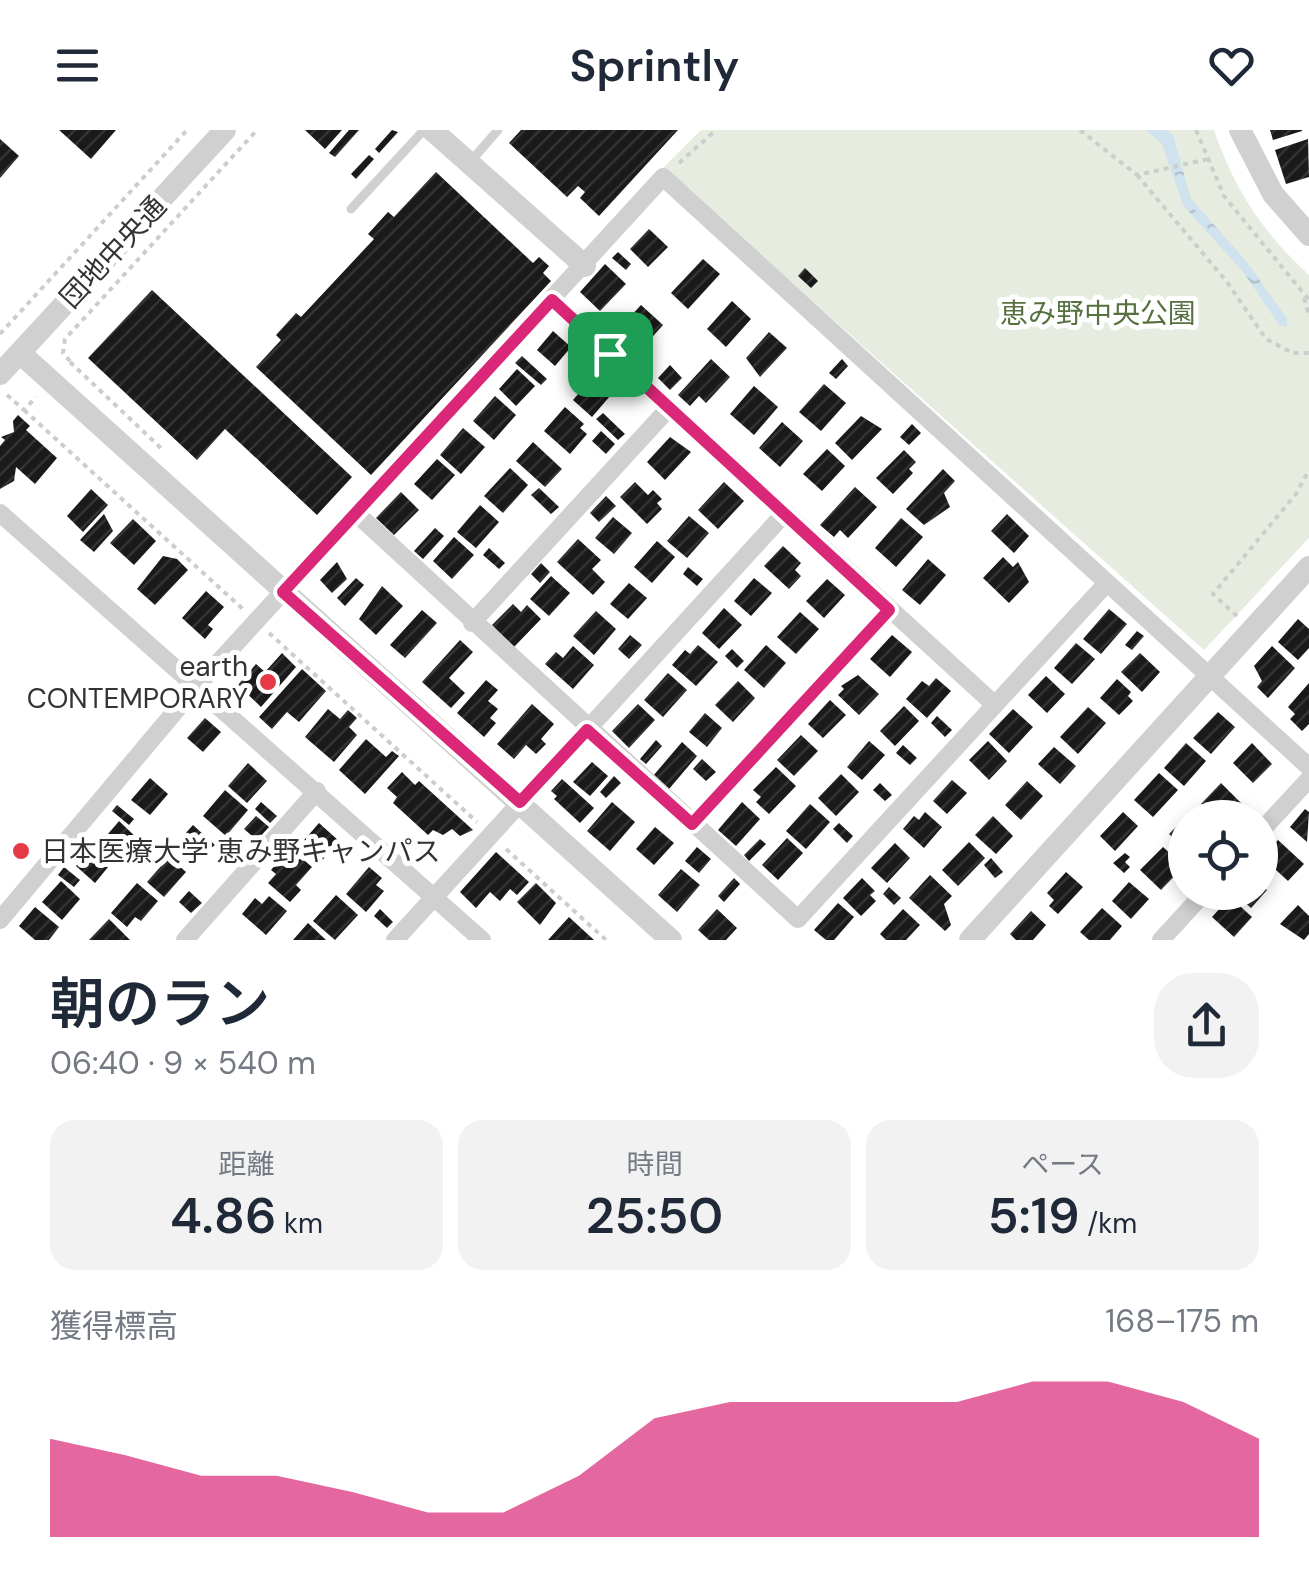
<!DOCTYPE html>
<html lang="ja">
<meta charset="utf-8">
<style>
:root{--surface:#fff;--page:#f2f2f3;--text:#1f2937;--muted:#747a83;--accent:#db2777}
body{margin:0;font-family:"DM Sans","Noto Sans JP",sans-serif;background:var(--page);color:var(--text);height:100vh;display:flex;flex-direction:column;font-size:38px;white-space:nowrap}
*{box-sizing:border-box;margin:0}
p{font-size:32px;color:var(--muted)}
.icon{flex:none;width:55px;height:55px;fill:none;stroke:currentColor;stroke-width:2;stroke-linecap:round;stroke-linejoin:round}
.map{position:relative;height:810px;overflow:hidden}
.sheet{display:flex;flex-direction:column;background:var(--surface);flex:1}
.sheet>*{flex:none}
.buttons{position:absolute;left:1168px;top:670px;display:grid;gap:20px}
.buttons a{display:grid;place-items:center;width:110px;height:110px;border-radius:50%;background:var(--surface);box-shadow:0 5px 15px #0003;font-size:50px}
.pin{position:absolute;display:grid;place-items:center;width:85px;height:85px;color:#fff;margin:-42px;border-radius:20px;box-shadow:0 5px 15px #0006}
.round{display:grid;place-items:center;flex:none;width:105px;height:105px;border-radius:40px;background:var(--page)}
.headline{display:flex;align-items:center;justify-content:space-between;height:170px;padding:0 50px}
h1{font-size:55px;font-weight:600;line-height:75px}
.figures{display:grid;grid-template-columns:repeat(3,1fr);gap:15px;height:170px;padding:10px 50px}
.figures div{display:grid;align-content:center;border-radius:25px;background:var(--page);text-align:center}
.figures b{font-size:50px;font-weight:600}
.figures small{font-size:28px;font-weight:400}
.figures p{font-size:28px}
.chart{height:280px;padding:20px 50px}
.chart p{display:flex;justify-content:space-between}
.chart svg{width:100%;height:180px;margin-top:10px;fill:var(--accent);opacity:.7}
header{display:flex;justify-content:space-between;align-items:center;height:130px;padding:0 50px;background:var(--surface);font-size:45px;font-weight:600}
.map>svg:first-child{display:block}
</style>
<header><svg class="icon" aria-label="menu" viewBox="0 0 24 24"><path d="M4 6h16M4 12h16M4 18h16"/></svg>Sprintly<svg class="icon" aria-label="heart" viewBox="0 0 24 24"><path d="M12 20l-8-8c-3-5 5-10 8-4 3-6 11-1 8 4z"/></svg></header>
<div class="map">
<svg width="1309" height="810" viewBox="0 0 1309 810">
<defs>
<pattern id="water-ripples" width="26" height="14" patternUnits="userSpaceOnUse" patternTransform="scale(2.5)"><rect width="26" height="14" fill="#cfe2ee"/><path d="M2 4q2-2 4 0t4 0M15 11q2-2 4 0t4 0" fill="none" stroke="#b2c2cd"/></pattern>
<pattern id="building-hatch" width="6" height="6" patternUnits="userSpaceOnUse" patternTransform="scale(2.5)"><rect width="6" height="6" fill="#1a1a1a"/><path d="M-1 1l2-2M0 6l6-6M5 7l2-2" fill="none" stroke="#333"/></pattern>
</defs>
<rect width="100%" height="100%" fill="#fff"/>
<path fill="#e6ecdf" d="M701 0H1214C1234 59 1263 103 1309 145V408L1204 520 663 38Z"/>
<path fill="url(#water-ripples)" d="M1146 0H1168L1173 5 1191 69 1247 132 1287 189V197L1279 195 1244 143 1183 75 1162 14Z"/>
<g fill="url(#building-hatch)">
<path d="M59 0H116L91 29Z"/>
<path d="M305 0H342L325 19Z"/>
<path d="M349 0H359L335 27 329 23Z"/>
<path d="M392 0 398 2 379 23 375 19Z"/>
<path d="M521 0H678L599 86 580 68 585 62 578 56 567 67 509 13Z"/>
<path d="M1270 0H1302V1L1273 10Z"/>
<path d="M0 9 19 26 0 48Z"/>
<path d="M1308 9 1309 47 1286 54 1275 20Z"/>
<path d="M369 25 374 29 356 49 351 44Z"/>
<path d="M436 42 533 133 539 127 549 136 543 143 551 151 371 345 256 237 281 210 276 205 296 183 301 187 374 109 368 104 388 82 394 87Z"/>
<path d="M649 99 668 117 648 137 630 119Z"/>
<path d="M618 122 631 134 626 140 612 128Z"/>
<path d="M703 129 720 144 688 179 671 163Z"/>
<path d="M605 134 626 154 600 181 580 162Z"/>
<path d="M805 138 818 151 811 158 798 146Z"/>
<path d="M152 160 352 347 317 385 225 299 197 330 88 228Z"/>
<path d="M732 171 751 189 726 217 707 199Z"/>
<path d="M641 175 663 195 637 224 615 203Z"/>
<path d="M553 201 571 217 555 236 537 220Z"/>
<path d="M769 202 787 218 760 247 746 228Z"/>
<path d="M522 226 547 249 541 255 515 233Z"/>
<path d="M711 229 730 247 706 273 699 266 690 276 678 265Z"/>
<path d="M842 229 848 236 836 249 829 243Z"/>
<path d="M670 235 682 248 670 260 658 248Z"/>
<path d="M517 239 535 256 516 276 499 259Z"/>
<path d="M597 242 616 259 592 287 573 270Z"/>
<path d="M824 254 846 273 821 301 799 282Z"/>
<path d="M754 256 778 277 754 305 730 284Z"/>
<path d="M495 266 516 285 494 310 473 291Z"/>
<path d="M565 277 584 294 580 298 587 304 570 324 544 301Z"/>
<path d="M603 283 625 304 618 310 596 289Z"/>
<path d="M18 285 30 296 26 300 57 328 35 354 16 337 14 351 0 359V316L5 310 1 307 14 302 13 291Z"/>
<path d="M861 286 882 299 852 330 835 313Z"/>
<path d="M782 292 803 311 780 337 759 318Z"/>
<path d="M912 294 921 303 909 315 900 307Z"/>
<path d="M463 298 485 317 461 344 440 325Z"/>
<path d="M601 301 615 314 606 324 592 311Z"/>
<path d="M670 307 691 322 665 350 647 332Z"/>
<path d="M533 312 562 339 545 357 516 331Z"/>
<path d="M827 319 845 336 822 361 803 344Z"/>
<path d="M904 320 916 332 909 339 913 343 893 364 876 348Z"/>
<path d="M437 329 455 345 432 370 414 354Z"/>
<path d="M510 338 528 355 503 383 484 366Z"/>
<path d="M943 339 955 351 944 363 950 377 924 395 906 379Z"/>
<path d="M635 352 648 365 653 360 662 369 657 373 662 379 647 394 620 367Z"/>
<path d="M724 352 744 371 718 399 698 380Z"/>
<path d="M855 357 877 377 848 408 840 400 834 407 820 395Z"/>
<path d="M539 358 559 377 551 384 531 365Z"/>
<path d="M91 359 108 375 83 402 67 386Z"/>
<path d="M401 362 419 380 394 405 376 388Z"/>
<path d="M606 366 616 376 599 392 590 383Z"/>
<path d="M480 375 499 392 476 418 457 402Z"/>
<path d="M104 384 113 401 94 422 80 410Z"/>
<path d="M1007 384 1029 406 1014 423 991 401Z"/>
<path d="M689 386 709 403 687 428 667 411Z"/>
<path d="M613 387 632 403 614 424 595 408Z"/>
<path d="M901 388 923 407 896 437 875 418Z"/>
<path d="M133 389 156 411 134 435 110 413Z"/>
<path d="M435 398 444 406 423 429 414 421Z"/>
<path d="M454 407 474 425 452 449 433 431Z"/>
<path d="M578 409 601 430 592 439 605 452 593 465 557 432Z"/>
<path d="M657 411 675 427 652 453 634 437Z"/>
<path d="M783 416 801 433 795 440 801 446 789 459 764 436Z"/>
<path d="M489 418 505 433 499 439 483 425Z"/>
<path d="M163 426 177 429 188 440 155 475 137 459Z"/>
<path d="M1003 427 1013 437 1018 432 1029 452 1009 473 983 448Z"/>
<path d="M928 429 946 445 920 475 902 460Z"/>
<path d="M337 432 347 449 332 463 320 450Z"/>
<path d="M541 433 550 442 540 453 531 444Z"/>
<path d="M688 437 703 449 697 456 683 444Z"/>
<path d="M551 446 570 463 549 486 530 469Z"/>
<path d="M356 448 364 455 345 476 337 468Z"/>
<path d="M754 448 772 463 751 486 734 471Z"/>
<path d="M827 449 845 465 824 488 806 471Z"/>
<path d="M629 453 647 468 628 489 610 474Z"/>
<path d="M382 456 403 476 376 505 359 489Z"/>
<path d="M206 461 224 477 208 495 213 499 205 509 182 488Z"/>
<path d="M513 474 521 482 527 475 541 489 514 517 492 495Z"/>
<path d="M724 478 742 495 719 519 702 503Z"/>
<path d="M1109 479 1127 494 1101 524 1083 509Z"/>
<path d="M422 480 437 493 405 528 390 515Z"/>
<path d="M596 481 616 499 594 525 573 506Z"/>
<path d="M800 482 819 499 796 524 777 507Z"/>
<path d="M1298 489 1309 499V518L1298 530 1278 512Z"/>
<path d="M1137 501 1144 506 1132 520 1125 515Z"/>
<path d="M630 505 642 515 629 529 618 519Z"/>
<path d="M892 505 912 522 890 547 870 529Z"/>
<path d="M460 510 473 522 449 548 465 563 451 578 422 552Z"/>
<path d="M1076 513 1095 529 1072 554 1054 538Z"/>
<path d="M698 515 718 532 696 556 672 535 685 520 690 524Z"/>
<path d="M766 515 786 533 764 558 744 540Z"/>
<path d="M573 516 594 535 573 559 545 534 556 522 563 528Z"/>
<path d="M1272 516 1295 538 1268 568 1257 557 1262 551 1254 536Z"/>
<path d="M732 519 744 531 737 538 725 526Z"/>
<path d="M282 523 296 537 261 577 238 555 256 534 265 542Z"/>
<path d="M1140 523 1160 542 1142 562 1121 542Z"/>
<path d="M302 539 326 561 299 592 287 582 272 599 259 587Z"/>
<path d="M668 543 687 560 663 587 644 570Z"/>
<path d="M858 545 879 564 859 585 838 565 844 559 841 556Z"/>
<path d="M1046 546 1065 564 1047 583 1028 565Z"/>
<path d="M936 548 951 561 927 588 906 569 922 551 929 556Z"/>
<path d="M1117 549 1131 562 1128 566 1133 571 1119 585 1100 568Z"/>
<path d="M486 550 498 560 488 571 498 579 490 588 496 593 484 607 457 583Z"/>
<path d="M738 551 755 568 733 592 715 575Z"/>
<path d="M1309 553V594L1302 601 1290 589 1295 584 1288 577Z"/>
<path d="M830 570 846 585 823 608 808 594Z"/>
<path d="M532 574 554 594 541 609 546 614 536 624 526 615 514 629 497 614Z"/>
<path d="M638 574 655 590 629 618 612 601Z"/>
<path d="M904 576 919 591 895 616 880 601Z"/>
<path d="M1088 577 1106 593 1078 624 1060 607Z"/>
<path d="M328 579 340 589 348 580 357 588 349 597 357 605 334 632 305 607Z"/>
<path d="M1013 579 1033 597 1009 623 989 604Z"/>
<path d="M1218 582 1235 597 1211 624 1193 608Z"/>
<path d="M705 583 722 598 707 617 689 602Z"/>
<path d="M937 586 952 600 945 607 931 593Z"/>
<path d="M205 588 221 602 203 622 187 608Z"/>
<path d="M801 605 818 621 794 646 777 630Z"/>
<path d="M366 609 386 627 392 621 399 626 365 664 339 640Z"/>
<path d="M656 610 662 616 646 634 640 629Z"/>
<path d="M869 611 885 625 862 650 847 637Z"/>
<path d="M988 611 1007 631 989 650 969 630Z"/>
<path d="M682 612 697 626 669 659 653 646Z"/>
<path d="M1186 613 1206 631 1184 656 1164 638Z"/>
<path d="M1252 613 1272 634 1253 653 1233 633Z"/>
<path d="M903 615 917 628 910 635 896 623Z"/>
<path d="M1054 617 1076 636 1060 654 1038 634Z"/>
<path d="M702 629 716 642 706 651 693 639Z"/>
<path d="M592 632 608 646 590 666 573 652Z"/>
<path d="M248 633 267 651 247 673 228 656Z"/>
<path d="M776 637 796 656 769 684 756 672 761 667 753 660Z"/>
<path d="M402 642 415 655 419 651 473 700 460 706 452 699 443 705 433 700 428 705 393 673 397 667 387 658Z"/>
<path d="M1159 643 1178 660 1153 687 1134 670Z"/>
<path d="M841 644 859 662 836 686 818 668Z"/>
<path d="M614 646 621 653 606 668 600 662Z"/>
<path d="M150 648 168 664 150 685 131 670Z"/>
<path d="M562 649 594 678 580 693 554 669 557 666 551 661Z"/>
<path d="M952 650 967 663 947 684 933 671Z"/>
<path d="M1027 651 1043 666 1021 690 1005 675Z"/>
<path d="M880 653 892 665 885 671 873 660Z"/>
<path d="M1221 653 1242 674 1228 688H1215L1201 674Z"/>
<path d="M225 660 248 680 226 706 203 686Z"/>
<path d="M261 672 277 686 270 693 255 679Z"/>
<path d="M612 672 635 692 610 721 587 701Z"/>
<path d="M742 672 760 689 736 716 718 700Z"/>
<path d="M810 674 830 692 806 719 786 701Z"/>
<path d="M117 675 134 689 129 695 112 681Z"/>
<path d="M1305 679 1309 682 1307 712 1290 697Z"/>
<path d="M925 682 942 697 924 718 903 699 914 686 919 690Z"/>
<path d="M1123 682 1138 696 1115 721 1100 706Z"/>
<path d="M256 686 269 697 257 710 244 699Z"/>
<path d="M993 686 1013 706 996 724 975 705Z"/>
<path d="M1185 688V719L1169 704Z"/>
<path d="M119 691 140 711 123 730 102 711Z"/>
<path d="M319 693 339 711 319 734 299 716Z"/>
<path d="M839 693 853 706 847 713 833 699Z"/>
<path d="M193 695 215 715 191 734 173 717Z"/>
<path d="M655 697 674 713 654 735 636 719Z"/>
<path d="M787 708 803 723 778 750 762 735Z"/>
<path d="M760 709 766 714 749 731 744 725Z"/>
<path d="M1278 710 1304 734 1288 751 1262 727Z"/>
<path d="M969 712 985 728 958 756 942 740Z"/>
<path d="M895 713 910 728 887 753 871 738Z"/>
<path d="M697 717 711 729 699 743 685 731Z"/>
<path d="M1163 717 1184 736 1161 760 1140 740Z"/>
<path d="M290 718 312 737 296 755 301 760 290 772 268 753 276 744 271 740Z"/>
<path d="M100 720 113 731 95 753 76 736 89 721 95 726Z"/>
<path d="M496 722 529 752 517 765 510 759 500 771 490 762 476 778 460 762Z"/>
<path d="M1125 723 1130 727 1125 732 1130 737 1124 743 1113 733Z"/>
<path d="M169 727 186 742 164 767 147 752Z"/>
<path d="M991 728 1003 742 995 748 984 735Z"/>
<path d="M64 737 80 750 74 757 58 745Z"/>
<path d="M369 737 382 748 376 755 384 761 366 782 346 764Z"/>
<path d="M681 739 700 755 677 782 658 765Z"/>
<path d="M1066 742 1083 757 1058 784 1049 776 1054 770 1047 763Z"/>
<path d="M930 745 952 766 944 774 951 795 945 801 909 768Z"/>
<path d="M734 748 740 754 724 772 718 766Z"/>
<path d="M862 748 875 761 870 765 876 771 861 786 843 768Z"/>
<path d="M61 751 80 769 62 790 42 772Z"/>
<path d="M1129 752 1149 769 1131 789 1112 771Z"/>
<path d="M137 753 158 771 141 791 135 787 127 797 111 783Z"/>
<path d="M536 753 556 773 540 795 517 772Z"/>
<path d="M1260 753 1267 760 1251 778 1233 762H1260Z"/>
<path d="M889 757 901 768 894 775 883 764Z"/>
<path d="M189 761 202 773 191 783 179 772Z"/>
<path d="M336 765 358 785 335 810 313 791Z"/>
<path d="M269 766 287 781 266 805 242 784 255 768 262 774Z"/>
<path d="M1230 767 1252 787 1234 807 1212 787Z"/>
<path d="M838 773 854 787 834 810H826L814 800Z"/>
<path d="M1298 775 1309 786V804L1304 810 1280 794Z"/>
<path d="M35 777 59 797 49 810H35L19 796Z"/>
<path d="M1102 778 1122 796 1110 810H1089L1080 802Z"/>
<path d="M380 779 393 792 387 798 374 786Z"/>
<path d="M717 779 737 798 726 810H709L698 800Z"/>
<path d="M903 779 920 795 906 810H886L880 804Z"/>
<path d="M1031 781 1046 795 1033 810H1016L1010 804Z"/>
<path d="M569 787 594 810H548Z"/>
<path d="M109 789 130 810H89Z"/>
<path d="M308 793 326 810H293Z"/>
</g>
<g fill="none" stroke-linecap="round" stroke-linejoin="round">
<g stroke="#cdcdcd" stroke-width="4" stroke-dasharray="5 5" stroke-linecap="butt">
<path d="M1080 0 1137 45 1208 29"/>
<path d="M1196 0 1224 66 1309 170"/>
<path d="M679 33 716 0"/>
<path d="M1137 45 1227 152 1266 209 1293 223H1309"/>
<path d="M1304 168 1309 186"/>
<path d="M0 204 187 0"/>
<path d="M70 231 63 223 65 209 257 0"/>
<path d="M70 232 164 321"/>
<path d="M7 265 24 280 36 267"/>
<path d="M24 280 244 480"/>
<path d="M1237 486 1213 464 1296 364 1309 340"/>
<path d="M269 503 477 692"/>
<path d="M506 719 606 810"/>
</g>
<g stroke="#d0d0d0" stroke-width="9">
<path d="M471 31 498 0"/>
<path d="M351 79 424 0"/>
</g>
<g stroke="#d0d0d0" stroke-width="18">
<path d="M552 170 994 574"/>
<path d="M0 383 482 810"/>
<path d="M358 385 798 789 1106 454"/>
<path d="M472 493 669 278"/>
<path d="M692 694 889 480"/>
<path d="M1260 702 1309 649"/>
<path d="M0 790 194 559 663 47 1309 637"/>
<path d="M185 810 317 661"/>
<path d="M395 810 785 383"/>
<path d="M1161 810 1205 762"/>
</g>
<g stroke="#d0d0d0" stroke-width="22">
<path d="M432 0 585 136"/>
<path d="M1240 0 1273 64 1309 105"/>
<path d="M20 223 671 810"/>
<path d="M0 244 225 0"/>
<path d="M970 810 1309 437"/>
</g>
</g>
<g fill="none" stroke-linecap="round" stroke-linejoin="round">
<defs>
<path id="route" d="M552 170 889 480 692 694 587 600 520 672 283 462Z"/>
</defs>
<use href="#route" stroke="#fff" stroke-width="20"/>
<use href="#route" stroke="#db2777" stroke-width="12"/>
</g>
<g fill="#e63946" stroke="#fff" stroke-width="4">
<circle cx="268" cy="552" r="10"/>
<circle cx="21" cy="721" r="10"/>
</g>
<g text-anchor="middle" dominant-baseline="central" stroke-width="10" stroke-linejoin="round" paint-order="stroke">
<g font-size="28" fill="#333" stroke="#fff">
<text transform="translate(113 122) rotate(-47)">団地中央通</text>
</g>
<g font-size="28" fill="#56703f" stroke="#fff">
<text x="1098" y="183">恵み野中央公園</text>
</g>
<g font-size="28" fill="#333" stroke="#fff" text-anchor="end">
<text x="248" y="536">earth<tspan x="248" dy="32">CONTEMPORARY</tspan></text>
<text x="41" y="721" text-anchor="start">日本医療大学 恵み野キャンパス</text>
</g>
</g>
</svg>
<div class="buttons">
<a><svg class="icon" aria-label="locate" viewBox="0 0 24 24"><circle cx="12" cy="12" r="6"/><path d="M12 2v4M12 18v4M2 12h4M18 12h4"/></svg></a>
</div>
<div class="pin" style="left:610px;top:224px;background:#1e9e55"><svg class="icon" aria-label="arrive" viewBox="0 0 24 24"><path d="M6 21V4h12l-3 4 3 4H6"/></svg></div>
</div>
<section class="sheet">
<div class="headline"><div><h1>朝のラン</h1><p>06:40 · 9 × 540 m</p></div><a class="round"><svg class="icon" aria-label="share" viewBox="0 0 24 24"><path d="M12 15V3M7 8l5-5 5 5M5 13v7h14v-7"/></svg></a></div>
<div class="figures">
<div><p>距離</p><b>4.86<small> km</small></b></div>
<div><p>時間</p><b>25:50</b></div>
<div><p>ペース</p><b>5:19<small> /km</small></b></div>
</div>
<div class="chart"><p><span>獲得標高</span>168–175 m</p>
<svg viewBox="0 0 160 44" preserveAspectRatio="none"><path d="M0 44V20L10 24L20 29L30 29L40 33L50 38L60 38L70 29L80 15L90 11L100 11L110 11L120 11L130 6L140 6L150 11L160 20V44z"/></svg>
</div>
</section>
